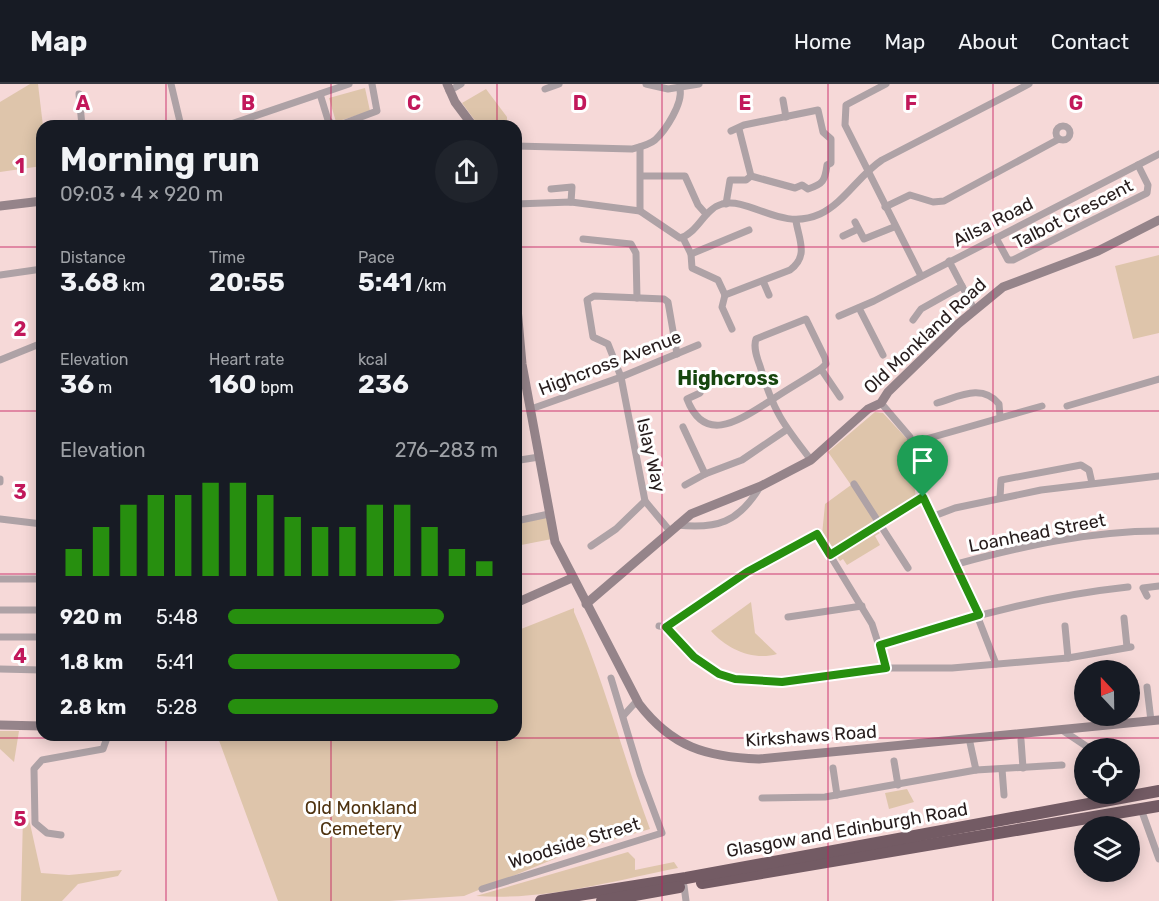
<!DOCTYPE html>
<meta charset="utf-8">
<style>
:root{--surface:#171b24;--page:#20242c;--text:#f1f3f6;--muted:#9ea1a6;--line:#363941;--accent:#278f0f}
body{margin:0;font-family:Rubik,sans-serif;background:var(--page);color:var(--text);height:100vh;display:flex;flex-direction:column;font-size:22px;white-space:nowrap}
*{box-sizing:border-box;margin:0}
p{font-size:20px;color:var(--muted)}
.icon{flex:none;width:33px;height:33px;fill:none;stroke:currentColor;stroke-width:2;stroke-linecap:round;stroke-linejoin:round}
.map{position:relative;flex:1;overflow:hidden}
.side{position:absolute;left:36px;top:36px;width:486px;height:621px;display:flex;flex-direction:column;background:var(--surface);border-radius:18px;box-shadow:0 3px 15px #0003}
.side>*{flex:none}
.needle{width:39px;rotate:338deg}
.buttons{position:absolute;left:1074px;top:576px;display:grid;gap:12px}
.buttons a{display:grid;place-items:center;width:66px;height:66px;border-radius:50%;background:var(--surface);box-shadow:0 3px 15px #0003;font-size:30px}
.pin{position:absolute;display:grid;place-items:center;width:51px;height:51px;color:#fff;margin:-62px -26px;border-radius:50% 50% 50% 0;rotate:-45deg;box-shadow:0 0 6px #0007}
.pin .icon{rotate:45deg}
.round{display:grid;place-items:center;flex:none;width:63px;height:63px;border-radius:32px;background:var(--page)}
.headline{display:flex;align-items:center;justify-content:space-between;height:102px;padding:0 24px}
h1{font-size:33px;font-weight:700;line-height:45px}
.figures{display:grid;grid-template-columns:repeat(3,1fr);gap:9px;height:102px;padding:6px 24px}
.figures div{display:grid;align-content:center}
.figures b{font-size:26px;font-weight:700}
.figures small{font-size:16px;font-weight:400}
.figures p{font-size:16px}
.chart{height:168px;padding:12px 24px}
.chart p{display:flex;justify-content:space-between}
.chart svg{width:100%;height:108px;margin-top:6px;stroke:var(--accent);stroke-width:6}
ul{padding:0 24px;list-style:none;font-size:20px}
li{display:grid;grid-template-columns:96px 72px 1fr;align-items:center;height:45px}
li i{height:15px;border-radius:8px;background:var(--accent)}
header{display:flex;align-items:center;gap:36px;box-sizing:border-box;height:84px;padding:0 30px;background:var(--surface);border-bottom:2px solid var(--line)}
header strong{font-size:28px}
nav{display:flex;gap:33px;margin-inline-start:auto;font-size:21px}
.map>svg:first-child{display:block}
</style>
<header>
<strong>Map</strong>
<nav><a>Home</a><a>Map</a><a>About</a><a>Contact</a></nav>
</header>
<div class="map">
<svg width="1159" height="817" viewBox="0 0 1159 817">
<rect width="100%" height="100%" fill="#f6d9d8"/>
<g fill="#dec5ab">
<path d="M30 0H38L43 42 42 82 0 88V18Z"/>
<path d="M365 4 370 27 336 38 329 14Z"/>
<path d="M486 5 507 33V42H479L462 19Z"/>
<path d="M1159 171V249L1133 255 1115 182Z"/>
<path d="M875 328 883 329 907 355 916 413 836 464H830L822 451 825 420 851 401 828 368Z"/>
<path d="M548 433 552 455 516 462V438Z"/>
<path d="M877 446 880 449 875 452 880 461 847 481 843 475 840 477 836 471Z"/>
<path d="M751 518 755 549 777 570C753 577 727 565 711 547Z"/>
<path d="M574 524V528C605 598 623 673 650 745L571 768 464 812 389 817H278L217 651H516V547Z"/>
<path d="M0 647H19L14 678 0 665Z"/>
<path d="M907 705 914 718 889 725 885 709Z"/>
<path d="M23 731 29 735 41 789 69 791 122 786 118 792 78 800 62 817H21Z"/>
<path d="M628 768 635 775V786L674 778 678 784C613 797 543 817 476 812Z"/>
</g>
<g fill="none" stroke-linecap="round" stroke-linejoin="round">
<g stroke="#aea2a6" stroke-width="7">
<path d="M171 0 181 42"/>
<path d="M646 0 668 5 699 0"/>
<path d="M886 0 846 21 845 41 921 192"/>
<path d="M545 5 559 0"/>
<path d="M449 7 461 0"/>
<path d="M79 10 82 42"/>
<path d="M320 10 328 36 334 42"/>
<path d="M783 16 786 33"/>
<circle cx="1063" cy="49" r="7"/>
<path d="M195 42 228 41 349 0"/>
<path d="M337 42 377 27 372 0"/>
<path d="M739 45 751 92"/>
<path d="M516 62 632 65C640 63 649 61 655 56 666 46 683 19 680 5"/>
<path d="M641 92H685L698 121 706 130"/>
<path d="M551 105 572 103 571 118"/>
<path d="M516 120 571 118 640 127 680 154C697 150 704 125 722 120 751 113 780 148 820 130 844 119 859 91 882 76L1029 0"/>
<path d="M726 120 730 96H746L751 92 795 104 802 101 808 105C823 100 825 97 827 81L831 79V55L823 48 818 26 744 41 731 47"/>
<path d="M885 123 910 111 933 118 944 117 1059 55"/>
<path d="M640 127V63"/>
<path d="M855 138 864 155 894 143"/>
<path d="M843 152 858 145"/>
<path d="M683 154 691 170 692 184 718 196 725 211"/>
<path d="M996 154 1008 176H1013L1147 109 1148 101 1138 81"/>
<path d="M583 155 631 160 636 169 637 214"/>
<path d="M691 170 749 146"/>
<path d="M949 177 974 225"/>
<path d="M0 191 42 185"/>
<path d="M763 197 769 211"/>
<path d="M725 211 790 186C809 172 799 156 796 137"/>
<path d="M725 211 722 223 732 245"/>
<path d="M859 224 883 271"/>
<path d="M839 232 874 217 1159 70"/>
<path d="M913 236 921 225 962 202"/>
<path d="M0 276 42 259"/>
<path d="M700 309 687 315C705 362 741 335 770 317 786 306 804 296 821 285"/>
<path d="M881 319 910 353 916 396 957 480 996 580"/>
<path d="M937 319C958 313 982 299 999 320L1000 333"/>
<path d="M1067 322 1159 295"/>
<path d="M531 325 621 293 698 261"/>
<path d="M683 343 705 390"/>
<path d="M912 359 1042 322"/>
<path d="M520 376 539 373"/>
<path d="M811 376C783 340 773 327 760 282 757 274 753 263 756 255L806 235 825 274 826 280 821 285 840 313"/>
<path d="M0 398V395"/>
<path d="M854 400 908 484"/>
<path d="M685 401 705 390 742 376 786 346"/>
<path d="M1000 414 1001 396 1081 381 1089 386 1092 399"/>
<path d="M934 432 955 424 1041 406 1159 392"/>
<path d="M0 435 42 440"/>
<path d="M516 437 549 430"/>
<path d="M42 440V640"/>
<path d="M677 441C717 445 738 439 760 403"/>
<path d="M670 447 645 417 621 293 608 260 593 253 587 216 594 212 664 215 668 218 677 270"/>
<path d="M591 462 616 445 645 417"/>
<path d="M830 471 923 413"/>
<path d="M957 480C1023 462 1090 447 1159 447"/>
<path d="M0 495H41"/>
<path d="M1147 512 1143 504 1159 502"/>
<path d="M0 526H41"/>
<path d="M788 533 862 522"/>
<path d="M1124 534 1127 563"/>
<path d="M659 542 666 543 747 488 817 450 872 540 886 584"/>
<path d="M1065 542 1068 574"/>
<path d="M666 543 694 573 719 589 735 595 765 598 886 584H952L1068 574 1131 563"/>
<path d="M0 553H41"/>
<path d="M880 562C961 534 1043 512 1128 503"/>
<path d="M0 585 41 586"/>
<path d="M1147 603 1151 637"/>
<path d="M624 631 634 620H639"/>
<path d="M1062 646 1089 664"/>
<path d="M969 654 976 686 1062 681"/>
<path d="M1021 656 1023 684"/>
<path d="M894 677 898 701"/>
<path d="M833 684 837 711"/>
<path d="M1002 685 1004 711"/>
<path d="M762 714 825 713 976 686"/>
<path d="M1141 725 1159 775"/>
<path d="M61 751 47 749 35 739 34 685 42 676 103 665 108 651"/>
<path d="M684 802 686 817"/>
<path d="M482 805 662 749 640 690 611 594"/>
</g>
<g stroke="#95848a" stroke-width="9">
<path d="M447 0 455 18 473 42"/>
<path d="M0 122 42 117"/>
<path d="M516 213 522 280 555 458 639 620C672 663 706 673 759 675L1159 636"/>
<path d="M516 519 572 494"/>
<path d="M586 520 691 430 761 402 811 376 868 325 881 319 888 308 958 240 1003 203 1098 167 1159 136"/>
<path d="M0 641 42 642"/>
</g>
<g stroke="#735b64" stroke-width="12">
<path d="M702 799 1159 722"/>
<path d="M541 817 686 794 1159 707"/>
<path d="M602 817 679 803"/>
</g>
</g>
<g fill="none" stroke-linecap="round" stroke-linejoin="round">
<defs>
<path id="route" d="M923 413 979 531 880 561 886 584 782 598 735 595 719 590 694 573 666 543 747 488 817 450 830 471Z"/>
</defs>
<use href="#route" stroke="#fff" stroke-width="12"/>
<use href="#route" stroke="#278f0f" stroke-width="8"/>
</g>
<path fill="none" stroke="#c2185b" stroke-width="1.5" stroke-opacity="0.55" d="M166 0V42M331 0V42M497 0V42M662 0V817M828 0V817M993 0V817M0 163H42M516 163H1159M0 327H42M516 327H1159M0 490H42M516 490H1159M166 651V817M331 651V817M497 651V817M0 654H1159"/>
<g text-anchor="middle" dominant-baseline="central" stroke-width="6" stroke-linejoin="round" paint-order="stroke">
<g font-size="18" fill="#261c1c" stroke="#fff">
<text transform="translate(1073 130) rotate(-27)">Talbot Crescent</text>
<text transform="translate(993 138) rotate(-27)">Ailsa Road</text>
<text transform="translate(925 252) rotate(-43)">Old Monkland Road</text>
<text transform="translate(610 279) rotate(-21)">Highcross Avenue</text>
<text transform="translate(651 371) rotate(77)">Islay Way</text>
<text transform="translate(1037 449) rotate(-11)">Loanhead Street</text>
<text transform="translate(811 652) rotate(-4)">Kirkshaws Road</text>
<text transform="translate(847 746) rotate(-10)">Glasgow and Edinburgh Road</text>
<text transform="translate(574 759) rotate(-17)">Woodside Street</text>
</g>
<g font-size="18" fill="#4e320f" stroke="#fff">
<text x="361" y="724">Old Monkland<tspan x="361" dy="21">Cemetery</tspan></text>
</g>
<g font-size="20" font-weight="bold" fill="#17470f" stroke="#fff">
<text x="728" y="294">Highcross</text>
</g>
</g>
<g font-size="20" text-anchor="middle" font-weight="bold" fill="#c2185b" stroke="#fff" stroke-width="6" stroke-linejoin="round" paint-order="stroke">
<text x="83" y="26">A</text>
<text x="248" y="26">B</text>
<text x="414" y="26">C</text>
<text x="580" y="26">D</text>
<text x="745" y="26">E</text>
<text x="911" y="26">F</text>
<text x="1076" y="26">G</text>
<text x="20" y="89">1</text>
<text x="20" y="252">2</text>
<text x="20" y="415">3</text>
<text x="20" y="579">4</text>
<text x="20" y="742">5</text>
</g>
</svg>
<div class="buttons">
<a><svg class="needle" viewBox="-14 -14 28 28"><path d="M0-13l5 13h-10z" fill="#e53935"/><path d="M0 13l5-13h-10z" fill="#9ea1a6"/></svg></a>
<a><svg class="icon" aria-label="locate" viewBox="0 0 24 24"><circle cx="12" cy="12" r="6"/><path d="M12 2v4M12 18v4M2 12h4M18 12h4"/></svg></a>
<a><svg class="icon" aria-label="layers" viewBox="0 0 24 24"><path d="M12 4l9 5-9 5-9-5zM3 14l9 5 9-5"/></svg></a>
</div>
<div class="pin" style="left:923px;top:413px;background:#1e9e55"><svg class="icon" aria-label="arrive" viewBox="0 0 24 24"><path d="M6 21V4h12l-3 4 3 4H6"/></svg></div>
<section class="side">
<div class="headline"><div><h1>Morning run</h1><p>09:03 · 4 × 920 m</p></div><a class="round"><svg class="icon" aria-label="share" viewBox="0 0 24 24"><path d="M12 15V3M7 8l5-5 5 5M5 13v7h14v-7"/></svg></a></div>
<div class="figures">
<div><p>Distance</p><b>3.68<small> km</small></b></div>
<div><p>Time</p><b>20:55</b></div>
<div><p>Pace</p><b>5:41<small> /km</small></b></div>
</div>
<div class="figures">
<div><p>Elevation</p><b>36<small> m</small></b></div>
<div><p>Heart rate</p><b>160<small> bpm</small></b></div>
<div><p>kcal</p><b>236</b></div>
</div>
<div class="chart"><p><span>Elevation</span>276–283 m</p>
<svg viewBox="0 0 160 44" preserveAspectRatio="none"><path d="M5 44V33M15 44V24M25 44V15M35 44V11M45 44V11M55 44V6M65 44V6M75 44V11M85 44V20M95 44V24M105 44V24M115 44V15M125 44V15M135 44V24M145 44V33M155 44V38"/></svg>
</div>
<ul>
<li><b>920 m</b>5:48<i style="width:80%"></i></li>
<li><b>1.8 km</b>5:41<i style="width:86%"></i></li>
<li><b>2.8 km</b>5:28<i style="width:100%"></i></li>
</ul>
</section>
</div>
